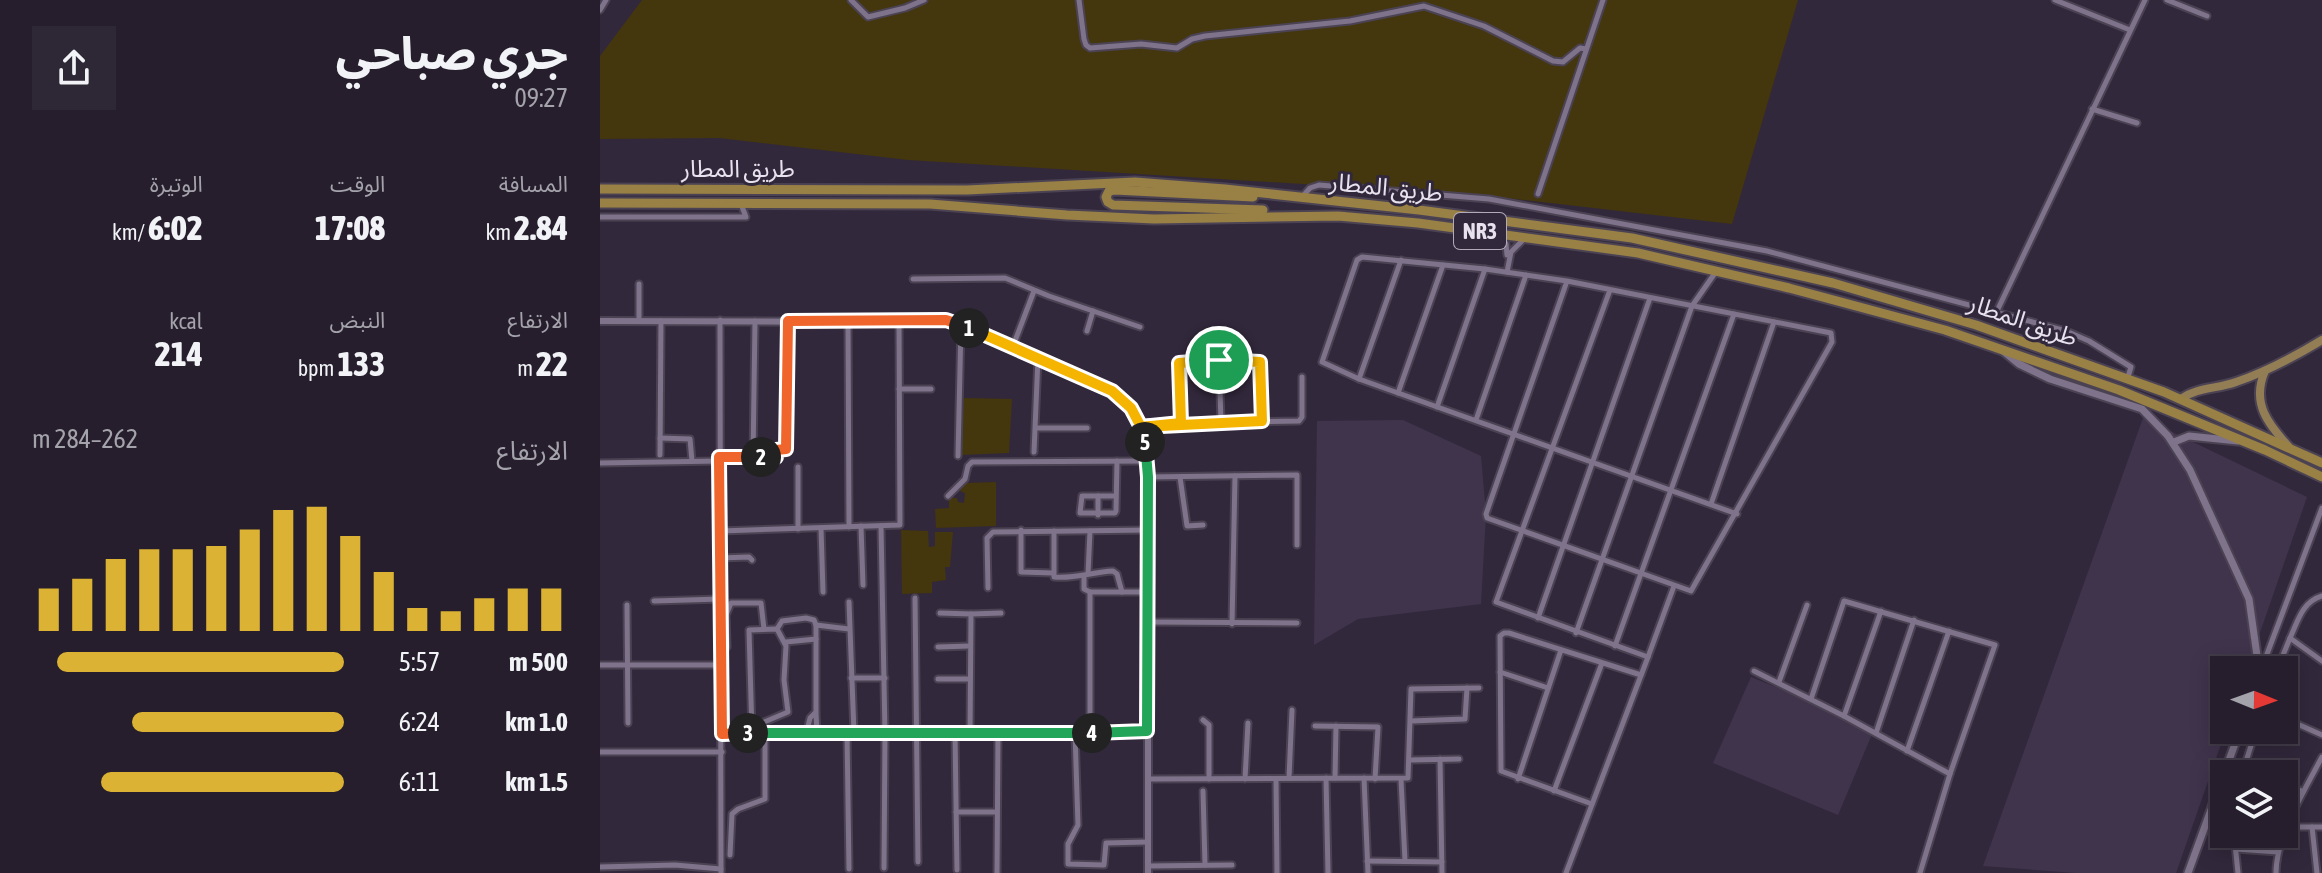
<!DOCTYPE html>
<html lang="ar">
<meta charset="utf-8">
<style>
:root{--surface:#261e2d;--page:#2e2735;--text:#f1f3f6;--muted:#a4a2aa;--line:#423c49;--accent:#dbb233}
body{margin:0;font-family:"Asap Condensed","Noto Sans Arabic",sans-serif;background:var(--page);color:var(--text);direction:rtl;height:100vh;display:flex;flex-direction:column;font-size:30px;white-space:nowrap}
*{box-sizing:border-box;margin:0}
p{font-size:26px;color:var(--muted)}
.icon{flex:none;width:44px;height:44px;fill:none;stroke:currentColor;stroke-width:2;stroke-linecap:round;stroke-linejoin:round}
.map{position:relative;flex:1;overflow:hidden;direction:ltr}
.sheet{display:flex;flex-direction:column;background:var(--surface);width:600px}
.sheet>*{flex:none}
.needle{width:52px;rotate:91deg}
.fabs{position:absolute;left:1610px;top:656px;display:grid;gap:16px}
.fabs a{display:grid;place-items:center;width:88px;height:88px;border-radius:0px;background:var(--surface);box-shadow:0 4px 20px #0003,0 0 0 2px var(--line);font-size:40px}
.pin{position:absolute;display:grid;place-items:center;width:68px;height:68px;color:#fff;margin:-34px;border:4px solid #fff;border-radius:50%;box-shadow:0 2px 8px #0007}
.km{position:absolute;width:40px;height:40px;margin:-20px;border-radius:50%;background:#222;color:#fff;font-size:22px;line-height:40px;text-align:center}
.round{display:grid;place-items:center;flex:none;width:84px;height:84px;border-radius:0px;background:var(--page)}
.headline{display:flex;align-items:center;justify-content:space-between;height:136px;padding:0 32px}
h1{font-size:44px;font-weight:800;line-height:60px}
.metrics{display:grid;grid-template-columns:repeat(3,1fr);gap:12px;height:136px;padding:8px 32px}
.metrics div{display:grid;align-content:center}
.metrics b{font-size:34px;font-weight:800}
.metrics small{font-size:22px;font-weight:400}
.metrics p{font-size:22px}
.chart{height:224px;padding:16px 32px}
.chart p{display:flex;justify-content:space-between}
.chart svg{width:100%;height:144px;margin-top:8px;stroke:var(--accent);stroke-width:6}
ul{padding:0 32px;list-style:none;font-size:26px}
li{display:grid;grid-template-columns:128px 96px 1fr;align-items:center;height:60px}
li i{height:20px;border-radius:10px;background:var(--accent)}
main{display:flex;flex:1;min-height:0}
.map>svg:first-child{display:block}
</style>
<main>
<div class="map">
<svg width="1722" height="873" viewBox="0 0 1722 873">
<rect width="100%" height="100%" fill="#32283c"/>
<g fill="#40344d">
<path d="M1543 418 1707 497 1647 670H1624L1626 730 1576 873H1476L1383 866Z"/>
<path d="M803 420 881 456 886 514 881 604 758 619 714 645 717 421Z"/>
<path d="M1151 677 1275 727 1238 815 1113 763Z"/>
</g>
<g fill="#44360d">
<path d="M42 0H1198L1132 224 881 195 308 160 119 138 0 139V56Z"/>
<path d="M364 398 412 399 409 453 361 455Z"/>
<path d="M396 482V526L336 528 335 509 349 508V498H357L358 502 364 503 365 493 360 491 365 483Z"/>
<path d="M301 530 328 531 329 547 335 546V532H353L350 567H345L346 580 332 582V593L302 594Z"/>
</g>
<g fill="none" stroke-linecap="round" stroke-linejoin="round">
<defs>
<g id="minor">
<path d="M251 0 268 17 305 8 324 0"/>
<path d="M479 0 484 39 486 45 490 48 541 44 577 48 592 39 605 36 750 21 824 6 884 26 953 61 963 62 980 48 986 49"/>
<path d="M1455 0 1530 30"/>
<path d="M1567 0 1607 16"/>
<path d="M0 10 6 0"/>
<path d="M1492 109 1537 123"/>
<path d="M938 194 1003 0"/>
<path d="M702 197 710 188 719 185 889 199 1167 251 1466 331 1489 341 1531 367 1528 377"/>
<path d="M0 217H146L141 204"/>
<path d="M900 235 906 244 907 255"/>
<path d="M907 272 911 252 924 239"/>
<path d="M313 279 405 278 449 296 540 327"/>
<path d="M967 281 886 514 887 518 1091 591 1232 342 1231 333 967 281 885 269 762 257 757 260 722 362 759 379 1137 514"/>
<path d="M39 284V321"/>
<path d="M1010 290 896 602 1048 657 1074 586"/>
<path d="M1397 311 1545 0"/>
<path d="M120 320 121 873"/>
<path d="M248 321 249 527"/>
<path d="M487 331 493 311"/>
<path d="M413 346 434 291"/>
<path d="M619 360 621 422"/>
<path d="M759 379 801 260"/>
<path d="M299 389H331"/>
<path d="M798 393 843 265"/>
<path d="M837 407 885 269"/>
<path d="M876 420 926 275"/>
<path d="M581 423 579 363 619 360 660 362 662 421"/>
<path d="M541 427 581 423 699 421 702 417V377"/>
<path d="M436 428H487"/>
<path d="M60 438 90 439 92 461"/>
<path d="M434 452 438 358"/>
<path d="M60 455 61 321"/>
<path d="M358 456 361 325"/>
<path d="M119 457H176V450L186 449 188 321"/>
<path d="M153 458 155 321"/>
<path d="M0 463 119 461"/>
<path d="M198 467V529"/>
<path d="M548 477 697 475V545"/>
<path d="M580 477 587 526 603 525"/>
<path d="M348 496 365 479 368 466 372 462 547 461"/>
<path d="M516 496H482L480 513H515L516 511 517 461"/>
<path d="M1111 504 1174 322"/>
<path d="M498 515V496"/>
<path d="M261 526 263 585"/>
<path d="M281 526 285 734 284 868"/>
<path d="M221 528 223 592"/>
<path d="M421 530V572L453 573"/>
<path d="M120 531 300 525 299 322"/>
<path d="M454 531V577C475 579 492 572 513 571L517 574 522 592"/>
<path d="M119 558 149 557 152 560"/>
<path d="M488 574 490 531"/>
<path d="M484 577V589L490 592"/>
<path d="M388 588 387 538 393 532 547 530"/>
<path d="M1722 596C1702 602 1698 621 1690 638L1722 661"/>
<path d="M315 598 318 862"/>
<path d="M54 601 120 599"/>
<path d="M249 602 254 733"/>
<path d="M27 605 28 723"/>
<path d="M340 613 371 614"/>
<path d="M938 618 1050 298"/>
<path d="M548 622 697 623"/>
<path d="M632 624 635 476"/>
<path d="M177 629 182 621 206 618 214 620 216 625"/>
<path d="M976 633 1092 306 1115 273"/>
<path d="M186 642 216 639"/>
<path d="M1015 646 1134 314"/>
<path d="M338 647 370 646"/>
<path d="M122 649 127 647 126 615 131 603H161L164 629"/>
<path d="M0 665H121"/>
<path d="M1661 670 1722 508"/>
<path d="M1677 670 1690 638"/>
<path d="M1154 671 1244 716 1350 774"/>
<path d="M900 672 948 688"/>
<path d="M251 678H285"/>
<path d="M338 679H370"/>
<path d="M1179 682 1207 605"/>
<path d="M1211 699 1244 601 1395 645 1350 774 1320 873"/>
<path d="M216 713 217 734"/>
<path d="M1244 716 1281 611"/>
<path d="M1684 718 1722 735"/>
<path d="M603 720 609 725V779"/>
<path d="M811 721 865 719 867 688"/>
<path d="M715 726 778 727 775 779"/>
<path d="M152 727 188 712 184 680 186 646 177 629 149 630 152 733"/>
<path d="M247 733 249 869"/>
<path d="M355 733 357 870"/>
<path d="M370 733 371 614 401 613"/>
<path d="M475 733 478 825 468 844V864L504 865 506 843 547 842"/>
<path d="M490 733V592H548"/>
<path d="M1276 733 1314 620"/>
<path d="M122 734H416L547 731"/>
<path d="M206 735 210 718 216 712V625L249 629"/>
<path d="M1307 751 1349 631"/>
<path d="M0 752H122"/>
<path d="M840 759 842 873"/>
<path d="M810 760 859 759"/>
<path d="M1646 764 1667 774"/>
<path d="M1642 774 1656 730"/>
<path d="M689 778 692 710"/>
<path d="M726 778 728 873"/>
<path d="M735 778 736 726"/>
<path d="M764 778 768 873"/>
<path d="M548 779 808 778 811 689 879 688"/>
<path d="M645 779 648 723"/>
<path d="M676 779 677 873"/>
<path d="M801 779 805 861"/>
<path d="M918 779 961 650"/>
<path d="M1684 782 1703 792"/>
<path d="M603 791 605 865"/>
<path d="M954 791 1002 663"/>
<path d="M992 804 901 771 900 636 904 633H909L1041 675"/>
<path d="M356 812H396"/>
<path d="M1689 827H1722"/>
<path d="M1712 827 1717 873"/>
<path d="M1634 834 1638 873"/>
<path d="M1636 849 1678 852"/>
<path d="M130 855 132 814 138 809 165 799V733"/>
<path d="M767 861 842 862"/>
<path d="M548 866 632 865"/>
<path d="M0 867 75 865 121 869"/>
<path d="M397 873 398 734"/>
<path d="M966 873 1048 657"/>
<path d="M1676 873C1676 837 1705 789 1722 757"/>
</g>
<path id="tertiary" d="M0 321 299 322 346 320 355 322 502 386C541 407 546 435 548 477V873"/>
<g id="secondary">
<path d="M1402 350 1419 364 1450 379 1542 409 1568 436 1590 470 1649 599 1659 670"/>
<path d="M1574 442 1589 436 1638 441"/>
<path d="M1588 873 1640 730"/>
</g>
<g id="primary">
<path d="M1665 371C1651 403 1668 424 1689 447"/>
<path d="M1581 399C1597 387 1617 389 1636 382 1666 372 1694 357 1722 340"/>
</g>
<g id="trunk">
<path d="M0 189 367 190 535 182 625 189 819 210 1032 238 1233 283 1376 325 1564 392 1722 463"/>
<path d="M653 197 515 190 509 191 506 197 508 202 513 205 663 210"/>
<path d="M0 203 330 204 467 215 554 219 738 216 818 223 1038 253 1189 288 1345 330 1519 390 1665 450 1722 477"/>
</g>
</defs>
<use href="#minor" stroke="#4b4353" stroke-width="9"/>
<use href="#tertiary" stroke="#4b4353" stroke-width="10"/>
<use href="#secondary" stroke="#4b4353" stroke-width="11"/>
<use href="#primary" stroke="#4b4353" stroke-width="12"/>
<use href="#trunk" stroke="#4b4353" stroke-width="13"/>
<use href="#minor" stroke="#7e738a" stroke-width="5"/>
<use href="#tertiary" stroke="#7e738a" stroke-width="6"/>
<use href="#secondary" stroke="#7e738a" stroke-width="7"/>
<use href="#primary" stroke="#927d55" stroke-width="8"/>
<use href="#trunk" stroke="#998044" stroke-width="9"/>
</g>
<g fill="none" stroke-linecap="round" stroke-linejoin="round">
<defs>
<path id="split-1" d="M369 328 512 391 531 408 541 427 581 423 579 363 619 360"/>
<path id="split-2" d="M161 457H176V450L186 449 188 321 346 320 369 328"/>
<path id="split-3" d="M148 733 122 734 119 461V457H161"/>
<path id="split-4" d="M148 733H492"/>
<path id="split-5" d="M492 733 547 731 548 477 545 442"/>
<path id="split-6" d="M545 442 541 427 662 421 660 362 619 360"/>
</defs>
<use href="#split-1" stroke="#fff" stroke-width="16"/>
<use href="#split-2" stroke="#fff" stroke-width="16"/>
<use href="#split-3" stroke="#fff" stroke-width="16"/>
<use href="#split-4" stroke="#fff" stroke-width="16"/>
<use href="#split-5" stroke="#fff" stroke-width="16"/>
<use href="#split-6" stroke="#fff" stroke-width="16"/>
<use href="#split-1" stroke="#f5b400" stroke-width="10"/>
<use href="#split-2" stroke="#f0652b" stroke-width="10"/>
<use href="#split-3" stroke="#f0652b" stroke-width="10"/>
<use href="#split-4" stroke="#22a559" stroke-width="10"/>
<use href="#split-5" stroke="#22a559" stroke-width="10"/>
<use href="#split-6" stroke="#f5b400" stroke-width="10"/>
</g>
<g text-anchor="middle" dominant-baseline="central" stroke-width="6" stroke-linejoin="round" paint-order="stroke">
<rect fill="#32283c" stroke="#b1aab9" stroke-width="2" x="854" y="213" width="52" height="36" rx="6"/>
<g font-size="22" font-weight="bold" fill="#e8e2ef">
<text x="880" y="231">NR3</text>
</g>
<g font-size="24" fill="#e8e2ef" stroke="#32283c">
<text x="138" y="168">طريق المطار</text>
<text transform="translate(786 187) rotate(6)">طريق المطار</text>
<text transform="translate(1423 320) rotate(19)">طريق المطار</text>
</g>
</g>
</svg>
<div class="fabs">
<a><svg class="needle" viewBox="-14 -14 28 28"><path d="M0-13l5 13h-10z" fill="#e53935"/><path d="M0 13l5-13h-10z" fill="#a4a2aa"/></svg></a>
<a><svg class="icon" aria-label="layers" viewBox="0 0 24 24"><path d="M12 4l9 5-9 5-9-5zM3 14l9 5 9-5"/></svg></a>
</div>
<div class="pin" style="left:619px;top:360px;background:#1e9e55"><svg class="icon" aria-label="arrive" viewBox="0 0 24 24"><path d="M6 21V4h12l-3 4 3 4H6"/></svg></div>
<b class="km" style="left:369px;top:328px">1</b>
<b class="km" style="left:161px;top:457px">2</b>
<b class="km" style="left:148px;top:733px">3</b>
<b class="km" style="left:492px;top:733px">4</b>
<b class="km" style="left:545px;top:442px">5</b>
</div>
<section class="sheet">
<div class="headline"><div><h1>جري صباحي</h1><p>09:27</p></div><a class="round"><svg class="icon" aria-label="share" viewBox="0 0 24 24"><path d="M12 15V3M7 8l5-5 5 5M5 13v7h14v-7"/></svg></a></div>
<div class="metrics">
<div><p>المسافة</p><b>2.84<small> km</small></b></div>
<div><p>الوقت</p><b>17:08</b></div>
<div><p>الوتيرة</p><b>6:02<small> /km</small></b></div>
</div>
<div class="metrics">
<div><p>الارتفاع</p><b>22<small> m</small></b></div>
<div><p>النبض</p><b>133<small> bpm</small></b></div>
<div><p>kcal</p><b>214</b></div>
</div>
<div class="chart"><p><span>الارتفاع</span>262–284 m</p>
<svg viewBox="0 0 160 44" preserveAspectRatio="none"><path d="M5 44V31M15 44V28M25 44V22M35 44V19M45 44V19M55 44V18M65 44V13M75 44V7M85 44V6M95 44V15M105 44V26M115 44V37M125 44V38M135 44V34M145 44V31M155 44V31"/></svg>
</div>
<ul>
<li><b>500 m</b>5:57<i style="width:92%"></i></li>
<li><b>1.0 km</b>6:24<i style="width:68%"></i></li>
<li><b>1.5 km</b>6:11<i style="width:78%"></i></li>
</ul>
</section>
</main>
